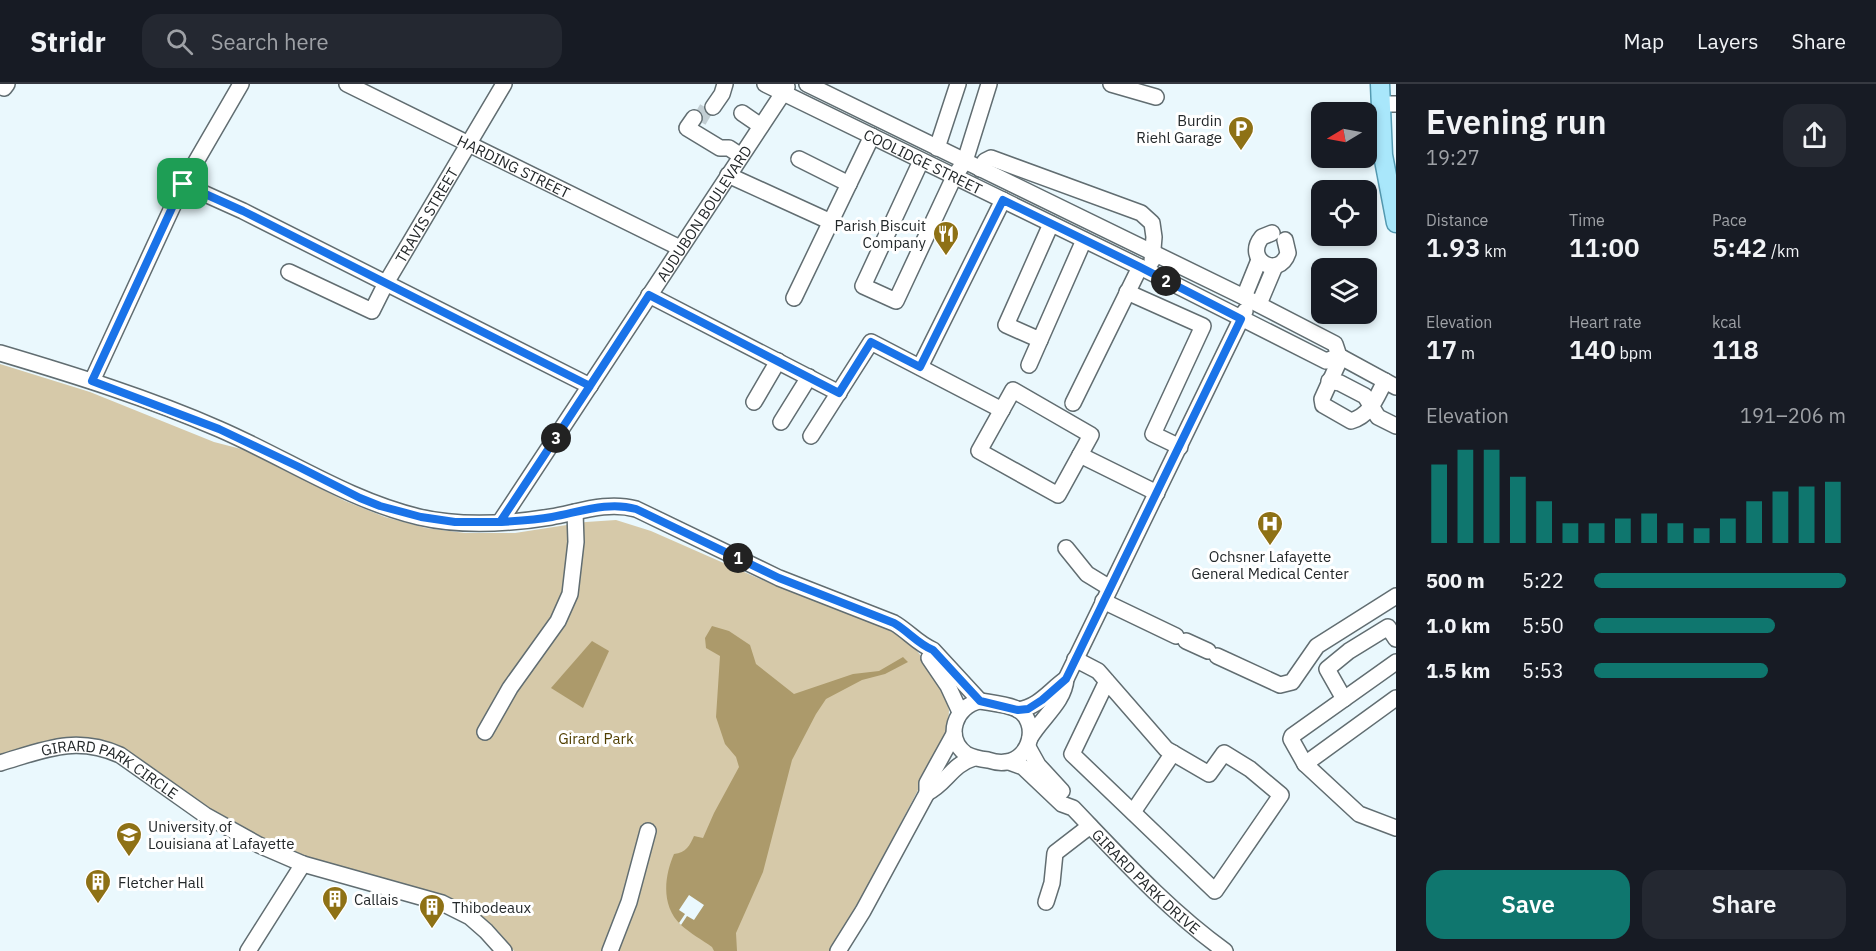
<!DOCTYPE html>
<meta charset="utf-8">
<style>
:root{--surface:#171b24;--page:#242831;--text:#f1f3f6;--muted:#9ea1a6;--line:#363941;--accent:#0f766e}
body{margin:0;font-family:"IBM Plex Sans",sans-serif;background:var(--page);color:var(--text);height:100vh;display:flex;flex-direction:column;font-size:22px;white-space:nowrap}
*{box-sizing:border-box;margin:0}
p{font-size:20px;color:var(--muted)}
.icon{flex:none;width:33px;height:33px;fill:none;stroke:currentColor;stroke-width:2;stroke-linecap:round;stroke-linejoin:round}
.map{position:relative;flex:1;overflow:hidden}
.panel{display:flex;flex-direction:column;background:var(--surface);width:480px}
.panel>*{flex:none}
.needle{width:39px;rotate:260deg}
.fabs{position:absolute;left:1311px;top:18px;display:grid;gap:12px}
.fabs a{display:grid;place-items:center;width:66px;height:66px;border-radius:12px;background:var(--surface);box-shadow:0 3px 9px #0003;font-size:30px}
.pin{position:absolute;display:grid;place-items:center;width:51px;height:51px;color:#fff;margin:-26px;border-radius:12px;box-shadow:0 3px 9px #0006}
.km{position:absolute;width:30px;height:30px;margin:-15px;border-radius:50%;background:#222;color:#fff;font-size:16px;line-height:30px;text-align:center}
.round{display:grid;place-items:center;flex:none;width:63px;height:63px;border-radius:18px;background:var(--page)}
.headline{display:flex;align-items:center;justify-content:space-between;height:102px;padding:0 30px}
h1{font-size:33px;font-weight:600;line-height:45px}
.figures{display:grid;grid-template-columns:repeat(3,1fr);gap:9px;height:102px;padding:6px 30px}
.figures div{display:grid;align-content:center}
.figures b{font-size:26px;font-weight:600}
.figures small{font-size:16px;font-weight:400}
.figures p{font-size:16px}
.chart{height:168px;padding:12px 30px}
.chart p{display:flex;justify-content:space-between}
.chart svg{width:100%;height:108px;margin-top:6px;stroke:var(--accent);stroke-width:6}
.primary-button{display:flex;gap:12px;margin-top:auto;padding:12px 30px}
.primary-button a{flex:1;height:69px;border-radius:18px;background:var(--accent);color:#fff;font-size:24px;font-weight:600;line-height:69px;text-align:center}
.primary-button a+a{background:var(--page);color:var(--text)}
ul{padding:0 30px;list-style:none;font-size:20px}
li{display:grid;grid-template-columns:96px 72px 1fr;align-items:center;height:45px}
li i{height:15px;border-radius:8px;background:var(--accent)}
header{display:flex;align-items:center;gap:36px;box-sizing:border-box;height:84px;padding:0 30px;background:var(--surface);border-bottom:2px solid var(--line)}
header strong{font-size:28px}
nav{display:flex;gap:33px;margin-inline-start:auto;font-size:21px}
.search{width:420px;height:54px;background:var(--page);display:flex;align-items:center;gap:15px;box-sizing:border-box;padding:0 21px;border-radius:18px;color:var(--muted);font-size:22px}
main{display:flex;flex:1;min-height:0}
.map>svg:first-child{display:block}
</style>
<header>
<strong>Stridr</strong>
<div class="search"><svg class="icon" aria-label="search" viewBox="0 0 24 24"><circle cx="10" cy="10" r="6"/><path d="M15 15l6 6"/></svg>Search here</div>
<nav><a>Map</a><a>Layers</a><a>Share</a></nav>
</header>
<main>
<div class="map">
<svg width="1396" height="867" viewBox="0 0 1396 867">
<rect width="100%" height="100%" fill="#eaf8fd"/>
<path fill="#d6c9a9" d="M0 280 90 308 214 358 245 366 345 417 385 433 426 444 465 449H515L586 438 616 436 651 447 760 495 879 541 900 552 917 567 929 582 947 616 949 627 948 642 943 656 916 710 843 849 829 867H514L498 847 484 835 462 821 437 809 297 772 227 736 109 661 0 671Z"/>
<g fill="#ac9a6b">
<path d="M712 542 729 547 750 561 756 580 794 610 853 590 879 587 903 573 908 578 885 590 862 596 826 615 816 630 792 676 763 788 736 849 737 867H714L712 863C702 856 690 849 681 841 661 822 664 793 674 770 686 769 690 761 694 752L703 754 714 729 739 683 736 673 725 660 716 633 720 572 706 564 705 554Z"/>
<path d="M592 557 609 567 583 624 551 604Z"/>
</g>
<path fill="#eaf8fd" d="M689 811 704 821 694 836 687 832 681 841 679 839 685 830 679 826Z"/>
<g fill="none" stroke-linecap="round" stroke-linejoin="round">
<path stroke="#c2ced3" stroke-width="15" stroke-dasharray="15 8" stroke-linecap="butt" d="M699 37 709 20"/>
<defs>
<g id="minor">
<path id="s1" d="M347 0 680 164"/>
<path id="s2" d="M765 0 1140 183 1326 277 1339 272"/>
<path d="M807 0 1250 216 1335 260 1339 272 1396 303"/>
<path d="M1111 0 1156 13"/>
<path d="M0 2 4 4 7 0"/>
<path d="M1380 20H1396"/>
<path d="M713 23 722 10 725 0"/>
<path d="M742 29 761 42"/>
<path d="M694 34 687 44 720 64H729L741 72"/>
<path d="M937 64 958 0"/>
<path d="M799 75 849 100"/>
<path d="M921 77 863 202 896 217 954 93 965 77 989 0"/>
<path d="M980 85 985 77 991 74 1141 129 1152 139 1154 153 1152 177"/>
<path d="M728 91 831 138"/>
<path d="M183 100 243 127 590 302"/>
<path d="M1051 140 1006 241 1040 256 1084 156"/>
<path d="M1272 149 1262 153C1243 176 1279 196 1288 169L1285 156"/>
<path id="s3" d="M289 188 372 227 386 199 504 0"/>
<path d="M1127 208 1203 242 1153 350 1180 363"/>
<path d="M649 211 839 309"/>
<path d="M1244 213 1259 176"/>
<path d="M794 214 872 52"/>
<path d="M1259 220 1275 182"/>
<path d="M0 269C74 291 148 314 219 345 286 374 348 416 419 433 462 443 508 440 551 433 579 428 607 417 636 425L779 494 894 539C908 547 918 560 933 566L980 617"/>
<path d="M1341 273 1322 315 1323 321 1351 337C1371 331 1376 314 1385 297"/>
<path d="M1029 281 1040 256"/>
<path d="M920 283 1003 116"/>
<path d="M92 297 183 100 241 0"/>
<path d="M1329 297 1340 299 1365 312 1378 333 1396 342"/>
<path d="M1013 306 1091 351 1058 411 979 367Z"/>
<path d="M754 318 778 277"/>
<path d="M1073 319 1140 183"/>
<path d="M781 338 809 293"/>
<path d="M811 352 871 258 1002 326"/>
<path d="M1080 371 1157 409"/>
<path id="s4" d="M500 438 787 3"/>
<path d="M1066 464 1087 490 1110 504"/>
<path d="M1103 517 1176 552"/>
<path d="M1186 557 1208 567"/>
<path d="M1217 572 1280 601 1292 598 1317 562 1396 512"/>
<path d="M929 574 948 602 960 628"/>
<path d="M1075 575 1098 587 1166 665 1209 690 1224 669 1250 685 1281 711 1215 807 1072 670 1107 597"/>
<path d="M1396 614 1305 680 1359 730 1396 744"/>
<path d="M1344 615 1327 585 1349 567 1388 543 1396 555"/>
<path d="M980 617C992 619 1006 620 1017 625 1040 638 1031 675 1006 678 1000 679 994 678 988 676 980 675 973 674 966 670 944 653 955 622 980 617Z"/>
<path d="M1018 626C1039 623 1050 606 1066 595"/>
<path d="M485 648 510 604 558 537 570 510 576 458 575 428"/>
<path d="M1030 654C1041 634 1064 619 1066 595L1245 227"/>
<path d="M1028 663 1038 681 1062 707"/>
<path id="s5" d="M1009 678 1023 683 1062 720 1073 724C1121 774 1169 827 1225 867"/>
<path id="s6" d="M0 679C44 666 75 651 120 671L205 731 259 761 303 780 442 819 470 833 486 847 504 867"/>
<path d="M1305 680 1291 655 1292 652 1396 578"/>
<path d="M927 709C947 699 951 681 974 674"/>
<path d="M1133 728 1173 669"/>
<path d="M1046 818 1052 799 1055 769 1090 742"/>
<path d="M248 867 303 780"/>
<path d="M610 867 629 818 648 747"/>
<path d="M838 867 863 827 927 709V699L954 650"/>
</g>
<path id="major" d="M1380 0 1383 71 1396 139"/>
</defs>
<use href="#minor" stroke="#616d71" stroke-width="18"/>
<use href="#major" stroke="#549ab1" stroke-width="21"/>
<use href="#minor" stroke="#fff" stroke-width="15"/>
<use href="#major" stroke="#a9e7fb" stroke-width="18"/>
</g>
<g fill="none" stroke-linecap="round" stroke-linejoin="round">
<defs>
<path id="route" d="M183 100 243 127 590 302 500 438C517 437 535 436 552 433 580 428 608 417 636 425L779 494 894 539C908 547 918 560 933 566L980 617 1018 626 1028 625 1042 616 1066 595 1241 235 1140 183 1003 116 920 283 871 258 839 309 649 211C600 287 550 363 500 438H455L421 433 380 422 360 414 299 383 219 345 92 297 183 100"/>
</defs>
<use href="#route" stroke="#fff" stroke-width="12"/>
<use href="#route" stroke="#1a73e8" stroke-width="8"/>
</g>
<defs>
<symbol id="parking-pin" viewBox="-11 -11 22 30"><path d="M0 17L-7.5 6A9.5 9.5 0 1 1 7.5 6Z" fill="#8e7115" stroke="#fff"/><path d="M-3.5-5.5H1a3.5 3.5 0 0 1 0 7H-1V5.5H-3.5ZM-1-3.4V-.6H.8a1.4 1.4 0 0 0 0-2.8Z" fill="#fff"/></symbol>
<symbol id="restaurant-pin" viewBox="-11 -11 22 30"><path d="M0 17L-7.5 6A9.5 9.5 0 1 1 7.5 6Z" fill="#8e7115" stroke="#fff"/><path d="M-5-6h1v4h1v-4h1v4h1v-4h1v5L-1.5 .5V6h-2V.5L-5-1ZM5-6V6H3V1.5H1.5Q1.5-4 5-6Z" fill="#fff"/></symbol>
<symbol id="hospital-pin" viewBox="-11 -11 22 30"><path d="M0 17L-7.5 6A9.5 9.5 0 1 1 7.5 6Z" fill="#8e7115" stroke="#fff"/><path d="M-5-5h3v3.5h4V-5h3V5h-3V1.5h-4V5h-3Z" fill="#fff"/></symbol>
<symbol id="university-pin" viewBox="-11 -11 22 30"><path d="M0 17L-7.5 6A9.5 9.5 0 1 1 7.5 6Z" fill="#8e7115" stroke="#fff"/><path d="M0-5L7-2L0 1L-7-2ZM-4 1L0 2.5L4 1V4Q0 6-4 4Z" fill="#fff"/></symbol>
<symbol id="building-pin" viewBox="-11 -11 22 30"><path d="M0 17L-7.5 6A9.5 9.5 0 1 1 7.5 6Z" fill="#8e7115" stroke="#fff"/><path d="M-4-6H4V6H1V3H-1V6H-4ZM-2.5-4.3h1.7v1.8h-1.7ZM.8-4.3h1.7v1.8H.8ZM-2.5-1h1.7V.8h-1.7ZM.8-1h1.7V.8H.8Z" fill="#fff"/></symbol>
</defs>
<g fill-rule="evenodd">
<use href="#parking-pin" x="1226" y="30" width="30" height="40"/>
<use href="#restaurant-pin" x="931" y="135" width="30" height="40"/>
<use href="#hospital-pin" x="1255" y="425" width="30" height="40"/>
<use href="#university-pin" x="114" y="736" width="30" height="40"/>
<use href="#building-pin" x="83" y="783" width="30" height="40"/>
<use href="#building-pin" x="320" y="800" width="30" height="40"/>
<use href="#building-pin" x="417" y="808" width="30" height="40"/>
</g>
<g text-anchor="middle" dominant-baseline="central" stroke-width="6" stroke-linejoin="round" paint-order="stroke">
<g font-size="15" fill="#23282a" stroke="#fff" text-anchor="start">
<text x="1222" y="36" text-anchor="end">Burdin<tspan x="1222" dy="17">Riehl Garage</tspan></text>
<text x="926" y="141" text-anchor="end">Parish Biscuit<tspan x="926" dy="17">Company</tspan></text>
<text x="1270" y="472" text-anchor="middle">Ochsner Lafayette<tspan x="1270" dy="17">General Medical Center</tspan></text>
<text x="148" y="742">University of<tspan x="148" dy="17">Louisiana at Lafayette</tspan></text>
<text x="118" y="798">Fletcher Hall</text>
<text x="354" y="815">Callais</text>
<text x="452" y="823">Thibodeaux</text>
</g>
<g font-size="15" fill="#23282a" stroke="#fff">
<text stroke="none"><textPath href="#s2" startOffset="176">COOLIDGE STREET</textPath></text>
<text stroke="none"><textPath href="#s1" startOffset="186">HARDING STREET</textPath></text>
<text stroke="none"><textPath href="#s4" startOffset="370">AUDUBON BOULEVARD</textPath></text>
<text stroke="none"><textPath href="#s3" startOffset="202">TRAVIS STREET</textPath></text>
<text stroke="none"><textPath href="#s6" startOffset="118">GIRARD PARK CIRCLE</textPath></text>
<text stroke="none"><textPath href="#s5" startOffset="184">GIRARD PARK DRIVE</textPath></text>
</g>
<g font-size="15" fill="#513f00" stroke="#fff">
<text x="596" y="654">Girard Park</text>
</g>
</g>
</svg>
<div class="fabs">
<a><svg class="needle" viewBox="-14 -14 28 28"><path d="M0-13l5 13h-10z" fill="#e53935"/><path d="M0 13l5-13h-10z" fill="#9ea1a6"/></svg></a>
<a><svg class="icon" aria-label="locate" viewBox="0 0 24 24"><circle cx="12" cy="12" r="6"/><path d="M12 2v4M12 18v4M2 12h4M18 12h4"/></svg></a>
<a><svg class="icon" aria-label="layers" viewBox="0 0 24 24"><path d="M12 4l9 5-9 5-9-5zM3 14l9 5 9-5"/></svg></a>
</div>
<div class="pin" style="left:183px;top:100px;background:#1e9e55"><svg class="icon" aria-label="arrive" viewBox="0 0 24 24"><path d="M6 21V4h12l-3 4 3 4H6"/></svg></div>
<b class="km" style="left:738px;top:474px">1</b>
<b class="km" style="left:1166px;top:197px">2</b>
<b class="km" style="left:556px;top:354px">3</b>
</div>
<section class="panel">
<div class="headline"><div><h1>Evening run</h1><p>19:27</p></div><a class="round"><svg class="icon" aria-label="share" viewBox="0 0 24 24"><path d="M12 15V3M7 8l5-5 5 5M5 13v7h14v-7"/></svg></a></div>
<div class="figures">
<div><p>Distance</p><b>1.93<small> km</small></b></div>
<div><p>Time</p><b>11:00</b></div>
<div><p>Pace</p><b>5:42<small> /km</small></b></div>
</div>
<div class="figures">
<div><p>Elevation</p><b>17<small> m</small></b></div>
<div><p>Heart rate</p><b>140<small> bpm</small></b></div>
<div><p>kcal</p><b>118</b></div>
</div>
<div class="chart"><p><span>Elevation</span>191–206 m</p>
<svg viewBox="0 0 160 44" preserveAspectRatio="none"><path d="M5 44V12M15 44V6M25 44V6M35 44V17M45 44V27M55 44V36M65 44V36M75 44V34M85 44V32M95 44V36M105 44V38M115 44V34M125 44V27M135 44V23M145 44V21M155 44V19"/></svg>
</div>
<ul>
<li><b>500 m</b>5:22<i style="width:100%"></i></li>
<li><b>1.0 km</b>5:50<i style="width:72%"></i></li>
<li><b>1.5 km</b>5:53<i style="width:69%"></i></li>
</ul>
<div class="primary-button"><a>Save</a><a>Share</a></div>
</section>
</main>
